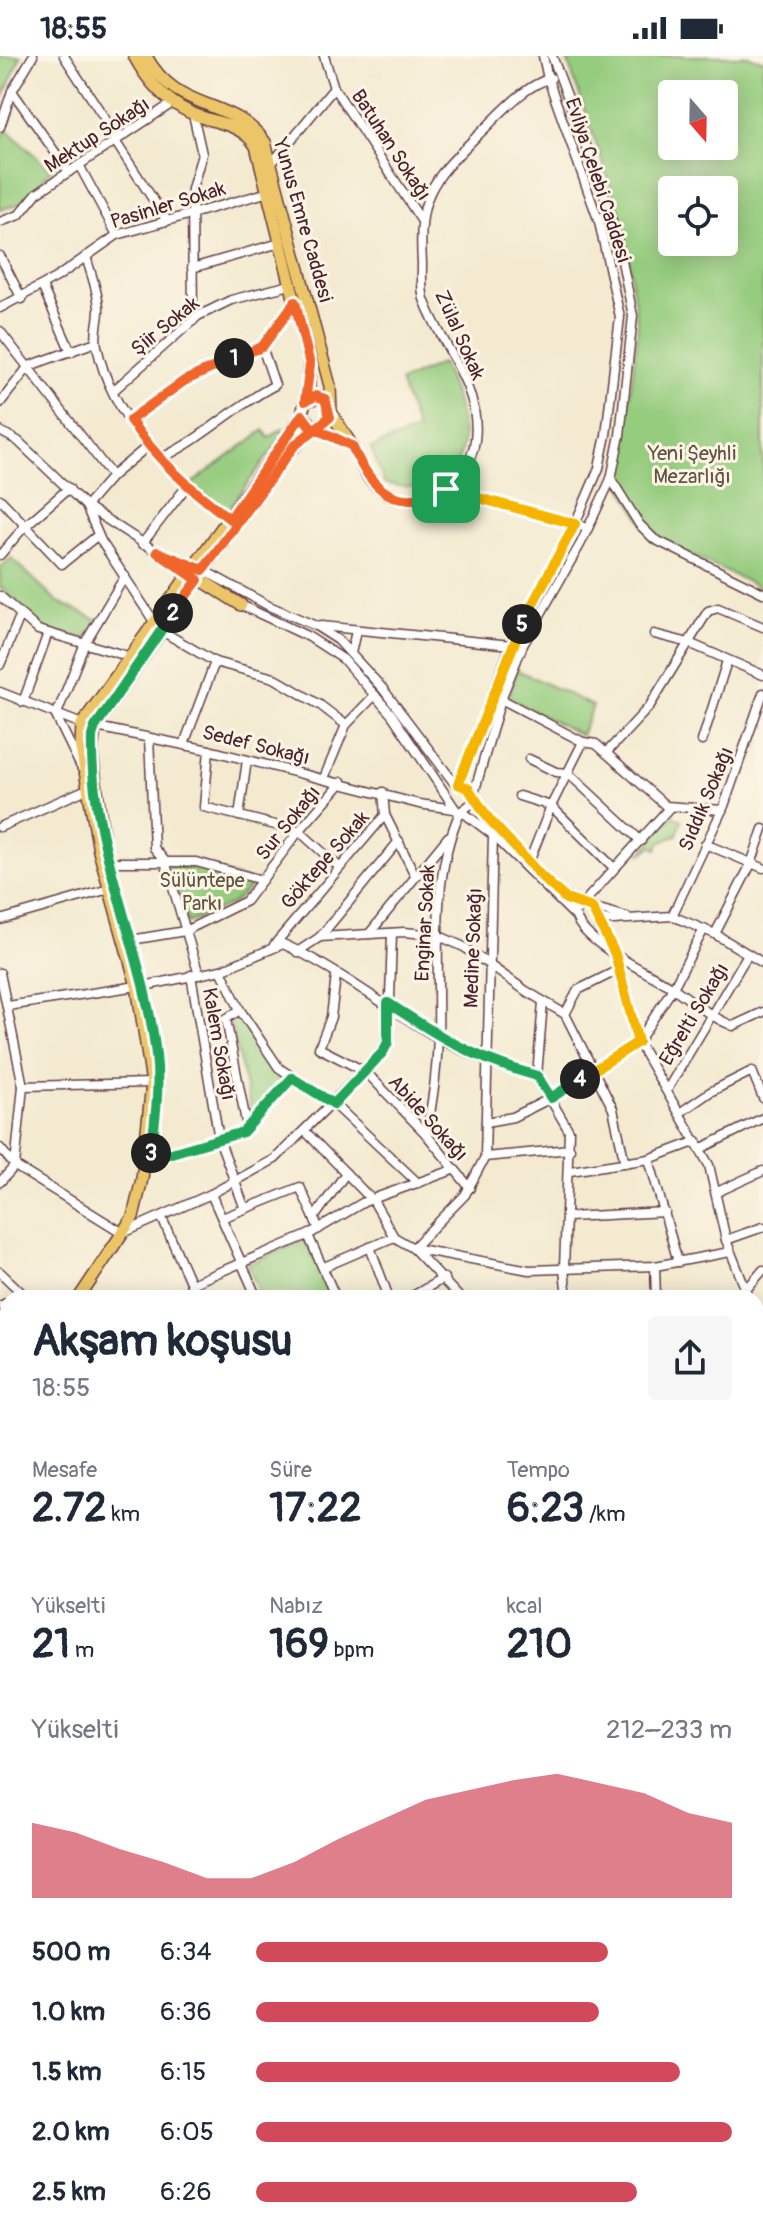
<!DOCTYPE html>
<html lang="tr">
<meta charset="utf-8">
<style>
:root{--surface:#fff;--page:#f6f6f7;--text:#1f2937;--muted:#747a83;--accent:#d1495b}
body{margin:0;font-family:Pangolin,sans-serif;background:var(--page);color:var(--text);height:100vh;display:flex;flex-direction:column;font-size:30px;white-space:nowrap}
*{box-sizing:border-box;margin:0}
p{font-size:26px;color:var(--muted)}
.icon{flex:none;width:44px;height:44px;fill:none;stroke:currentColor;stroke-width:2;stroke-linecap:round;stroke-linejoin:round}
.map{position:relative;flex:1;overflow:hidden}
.drawer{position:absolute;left:0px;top:1234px;width:764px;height:950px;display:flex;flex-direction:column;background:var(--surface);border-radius:24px 24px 0 0;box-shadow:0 4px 20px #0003}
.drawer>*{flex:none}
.needle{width:52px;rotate:160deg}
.buttons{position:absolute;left:658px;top:24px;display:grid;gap:16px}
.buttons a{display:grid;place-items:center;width:80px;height:80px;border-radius:8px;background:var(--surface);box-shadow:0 4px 20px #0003;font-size:40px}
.pin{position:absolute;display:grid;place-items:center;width:68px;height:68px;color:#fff;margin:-34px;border-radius:16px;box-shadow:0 4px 12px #0006}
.km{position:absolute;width:40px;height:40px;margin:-20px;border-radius:50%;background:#222;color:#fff;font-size:22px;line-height:40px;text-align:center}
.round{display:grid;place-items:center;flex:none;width:84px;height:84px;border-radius:8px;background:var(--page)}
.headline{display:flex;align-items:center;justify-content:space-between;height:136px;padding:0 32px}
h1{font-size:44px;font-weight:700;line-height:60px}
.stats{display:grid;grid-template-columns:repeat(3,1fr);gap:12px;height:136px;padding:8px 32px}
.stats div{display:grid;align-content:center}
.stats b{font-size:40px;font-weight:700}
.stats small{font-size:22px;font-weight:400}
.stats p{font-size:22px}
.chart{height:224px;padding:16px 32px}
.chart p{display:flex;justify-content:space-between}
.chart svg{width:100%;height:144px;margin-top:8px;fill:var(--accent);opacity:.7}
ul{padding:0 32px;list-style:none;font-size:26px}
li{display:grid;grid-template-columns:128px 96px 1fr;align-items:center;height:60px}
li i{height:20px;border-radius:10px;background:var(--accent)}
.status{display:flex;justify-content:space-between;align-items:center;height:56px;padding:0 40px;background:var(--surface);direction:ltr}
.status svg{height:22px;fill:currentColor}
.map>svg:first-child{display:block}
</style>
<div class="status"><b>18:55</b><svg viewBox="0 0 49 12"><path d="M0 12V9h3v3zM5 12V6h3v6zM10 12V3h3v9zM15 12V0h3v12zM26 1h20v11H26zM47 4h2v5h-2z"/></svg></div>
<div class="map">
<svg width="763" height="2183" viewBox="0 0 763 2183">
<rect width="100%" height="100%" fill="#fcf5e5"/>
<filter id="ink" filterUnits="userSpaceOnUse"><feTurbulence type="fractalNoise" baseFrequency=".0125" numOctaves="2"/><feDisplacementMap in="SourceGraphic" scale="16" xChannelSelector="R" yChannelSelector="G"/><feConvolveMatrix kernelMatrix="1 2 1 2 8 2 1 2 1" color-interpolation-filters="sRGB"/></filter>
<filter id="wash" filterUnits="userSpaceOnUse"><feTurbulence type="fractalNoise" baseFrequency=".006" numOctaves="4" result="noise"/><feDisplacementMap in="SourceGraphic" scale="32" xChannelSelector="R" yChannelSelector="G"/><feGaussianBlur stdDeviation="1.8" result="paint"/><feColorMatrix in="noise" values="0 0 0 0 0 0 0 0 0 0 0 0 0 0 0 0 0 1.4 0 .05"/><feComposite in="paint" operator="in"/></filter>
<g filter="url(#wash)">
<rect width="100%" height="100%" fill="#f3ead0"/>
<g fill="#95cc7e" stroke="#707654" stroke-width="2" fill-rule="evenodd">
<path d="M0 0H21L0 49Z"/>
<path d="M566 0H748L763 4V533L667 488 643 467 620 427 638 271 628 200 615 143ZM672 38H724V90H672ZM672 134H724V186H672Z"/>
<path d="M7 74 51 114 24 146 0 154V84Z"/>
<path d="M442 307C456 343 483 400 438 424 419 434 404 432 384 427L371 392 417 374 400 326Z"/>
<path d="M283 372 282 381 227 455 190 429 264 374 269 382Z"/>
<path d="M11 502 58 546 98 564 85 583 45 573 0 531V512Z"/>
<path d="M517 614 593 650 581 679 508 642Z"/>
<path d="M673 760 682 764 677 779 660 787 657 793 652 790 640 799Z"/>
<path d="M197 809 249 825 251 830 232 848 188 867 169 810Z"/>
<path d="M241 959 263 997 285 1022 252 1058 230 965Z"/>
<path d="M305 1184 334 1242H261L248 1208Z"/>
<rect x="0" y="1578" width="8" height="45"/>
<path d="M763 1766V1816L756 1829V1767Z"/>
<path d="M8 2009V2089L0 2076V2018Z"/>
<path d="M73 2176H227L224 2183H76Z"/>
<path d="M254 2176H335L342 2183H251Z"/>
<path d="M403 2176H558L554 2183H409Z"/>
</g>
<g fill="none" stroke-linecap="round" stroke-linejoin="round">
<g stroke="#64bee1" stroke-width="2">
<path d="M756 1278H757"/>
<path d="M0 1635H8"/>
</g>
</g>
</g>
<g filter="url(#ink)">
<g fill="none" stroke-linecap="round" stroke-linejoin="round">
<defs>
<g id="minor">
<path d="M64 0 118 83"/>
<path d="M334 32 421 164"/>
<path d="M12 35 69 116"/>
<path d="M193 58 202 98 192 133 193 265"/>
<path d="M0 71 12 35 33 0"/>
<path d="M115 85 167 165"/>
<path d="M272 107 334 32 324 0"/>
<path d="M79 109 117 179"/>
<path d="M0 166 19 159 37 137 174 46"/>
<path d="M0 200 22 243"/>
<path d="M86 200C90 216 99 237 99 254 99 266 94 278 97 290 111 364 173 420 230 463"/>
<path d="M192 212 280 187"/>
<path d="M42 230 71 296"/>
<path d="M0 252 57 221 117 179 269 136"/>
<path d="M0 275 112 420"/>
<path d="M113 335 198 260 231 244 290 229"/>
<path d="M0 347 29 310 96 286"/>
<path d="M130 364 184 325 262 291 295 246"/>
<path d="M0 375 18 385 86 450 157 496"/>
<path d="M148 390 112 420 86 450 101 485 155 567"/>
<path d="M352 390C358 405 363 421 376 431 414 464 470 428 475 384 482 331 441 290 424 243 421 233 422 218 422 207 418 141 430 126 476 81 499 60 521 31 551 22"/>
<path d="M161 402C203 383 234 350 275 329L262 291"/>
<path d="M611 423 639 468 654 483 763 537"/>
<path d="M446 433 588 472"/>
<path d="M0 443 62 508 98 479"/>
<path d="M142 488 186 431"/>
<path d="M0 499 25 470 69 432"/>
<path d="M203 514 269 550 316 570 338 584 383 633 455 728"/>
<path d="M0 540 38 574 131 601"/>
<path d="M241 549 309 581 343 603 392 659 456 754"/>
<path d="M321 570 511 589"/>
<path d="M160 574 215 606 274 622 320 649 346 669"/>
<path d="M654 578 689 587 763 619"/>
<path d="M351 597 356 575"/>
<path d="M0 609 20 560"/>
<path d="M0 636 82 668 209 694 419 748 454 753"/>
<path d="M501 643 583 686 596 688 666 750 722 754"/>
<path d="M23 646 48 577"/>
<path d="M149 682 154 792 165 805 199 919"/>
<path d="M702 685 727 605"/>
<path d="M184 688 215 606"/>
<path d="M209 694 204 751 299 775 338 810"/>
<path d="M606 697 649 651 708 555 718 552 763 571"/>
<path d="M529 703 556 716 568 717 641 785"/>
<path d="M82 713 56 660 85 587 125 520"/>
<path d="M324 722 346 669 375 639"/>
<path d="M458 728 511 589 575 468 599 412 606 379 620 261 599 166 548 23 543 0"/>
<path d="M519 740 551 750 614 812"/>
<path d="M473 741C499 777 541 831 581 850"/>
<path d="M460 756 471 748 501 643 523 589 581 487 611 423 620 379 633 260 620 195 603 134 552 0"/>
<path d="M464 757 493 779 576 861C585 888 646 915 670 930 692 944 708 960 733 970L763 956"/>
<path d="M385 759 415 819"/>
<path d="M239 760 247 704"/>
<path d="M0 771 87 733"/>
<path d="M705 788 763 812"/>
<path d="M109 806H196L262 824"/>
<path d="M529 806 551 750 583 686"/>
<path d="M585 849 627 861"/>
<path d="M578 853 670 751"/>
<path d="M672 860 724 750 763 637"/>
<path d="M0 864 109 833"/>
<path d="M599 865 672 860 715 878 763 907"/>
<path d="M598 867 615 898 638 986 709 1109 726 1184 749 1242"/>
<path d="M369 878 448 781"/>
<path d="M715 878 751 808 763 773"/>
<path d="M320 881 404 876 437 879 464 891 526 935 565 958 613 1053 625 1107"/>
<path d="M131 884 185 875 246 845 299 775 342 726"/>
<path d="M274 889 385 759 383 736"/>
<path d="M297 896 320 881 399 785"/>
<path d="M221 914 240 954 279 1012 334 1048 418 1127"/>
<path d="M0 917 23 1030 15 1110 0 1126"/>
<path d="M191 919 219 1083 245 1153"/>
<path d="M336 920 331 961 319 992 366 1016 426 1078 470 1132"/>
<path d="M144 930 221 914 283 888C337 912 389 954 440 983 471 1001 504 1010 537 1020L569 1075 564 1213 567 1242"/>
<path d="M8 950 137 930"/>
<path d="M240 954 226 963 247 1071"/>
<path d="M565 958 578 934 620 913"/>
<path d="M537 1020 543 946"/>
<path d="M23 1030 152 1027"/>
<path d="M667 1034 748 898"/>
<path d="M681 1056 710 1036 752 1015 763 1042"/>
<path d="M486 1066 513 1061 551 1042 638 986 673 932 704 873"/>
<path d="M305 1075 374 1146 394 1181"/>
<path d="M426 1078C433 1046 437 1013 438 981 440 906 429 826 460 756"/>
<path d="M0 1092 15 1110 123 1177 211 1138 275 1103 383 996 389 975 392 877"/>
<path d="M702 1092 763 1062"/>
<path d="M485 1101 493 779"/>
<path d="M151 1103 243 1076 292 1022"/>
<path d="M649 1103 678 1206"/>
<path d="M570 1115 649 1103 697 1085"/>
<path d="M717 1136 763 1115"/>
<path d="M211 1138 257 1242"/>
<path d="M568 1161 665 1156"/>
<path d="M162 1162 197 1242"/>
<path d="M222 1162 300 1131 319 1173"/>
<path d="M314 1162 346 1117"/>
<path d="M308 1179 336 1242"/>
<path d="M726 1184 763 1171"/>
<path d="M370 1191 389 1242"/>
<path d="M413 1192 529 1214 655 1210 730 1196"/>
<path d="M413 1192 465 1139 485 1101 570 1093"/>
<path d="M655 1210 656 1242"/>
<path d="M324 1211 394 1181 413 1192 460 1242"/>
<path d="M0 1216 27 1242"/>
<path d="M191 1228 308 1179 364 1146 453 1114"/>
<path d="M745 1235 763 1214"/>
<path d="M409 1242 444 1222"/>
<path d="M0 1250 8 1246"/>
<path d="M756 1254 763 1261"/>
<path d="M756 1287 763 1282"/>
<path d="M756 1354 763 1357"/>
<path d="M0 1367 8 1356"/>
<path d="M756 1474 763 1478"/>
<path d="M0 1489 8 1486"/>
<path d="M0 1575H8"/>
<path d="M756 1711 763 1715"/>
<path d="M0 1718 8 1714"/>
<path d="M756 1724 763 1729"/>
<path d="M0 1748 8 1749"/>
<path d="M0 1764 4 1763"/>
<path d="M756 1766 763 1765"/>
<path d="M0 1810 8 1805"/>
<path d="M0 1864 8 1859"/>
<path d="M0 1991 8 1986"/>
<path d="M0 2009 8 2002"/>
<path d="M0 2086 8 2099"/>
<path d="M0 2108 8 2121"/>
<path d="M756 2172 763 2181"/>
<path d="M43 2176 48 2183"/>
<path d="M55 2176 59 2183"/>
<path d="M747 2176 752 2183"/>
<path d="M232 2183 236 2176"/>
<path d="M242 2183 245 2176"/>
<path d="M562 2183 566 2176"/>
</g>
<g id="major">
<path d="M134 0C148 26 164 44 191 57 215 68 240 66 256 90L309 302V331L305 345"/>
<path d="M146 0C177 58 231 40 265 86L330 330 331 356 327 365 314 371 302 359 305 345 321 341 330 351"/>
<path d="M331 356 352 390"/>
<path d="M317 371 352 390"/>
<path d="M157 496 241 549"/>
<path d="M103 779 92 697 95 671 234 470 285 401 314 371"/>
<path d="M79 1242 133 1161 142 1123 152 1027 137 930 99 795 81 692 82 668 302 359"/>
<path d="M756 1565 763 1569"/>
<path d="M756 1583 763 1588"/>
<path d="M350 2176 356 2183"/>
<path d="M375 2176 381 2183"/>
</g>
</defs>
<use href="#minor" stroke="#633d44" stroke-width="11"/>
<use href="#major" stroke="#633d44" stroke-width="14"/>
<use href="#minor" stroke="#fff" stroke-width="8"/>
<use href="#major" stroke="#edc569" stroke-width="11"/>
</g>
</g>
<g fill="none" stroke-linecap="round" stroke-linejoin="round" filter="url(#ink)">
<defs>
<path id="split-1" d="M234 302 184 325 130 364C157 404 191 434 230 463L302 359 310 370 352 390C371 433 396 459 446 433"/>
<path id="split-2" d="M173 557 198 524 157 496 203 514 294 390 330 361 325 343 316 340 305 345 310 309 295 246 262 291 234 302"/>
<path id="split-3" d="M151 1097C155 1065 160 1032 156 999 144 891 89 791 92 680L95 671 173 557"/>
<path id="split-4" d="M151 1097V1103L243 1076 292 1022 334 1048 383 996 388 986V947C443 983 473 1002 537 1020L551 1042 580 1023"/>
<path id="split-5" d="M522 568 458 728 468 732 489 763 542 821 566 843 592 852 615 898 638 986 580 1023"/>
<path id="split-6" d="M446 433 575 468 522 568"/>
</defs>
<use href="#split-1" stroke="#fff" stroke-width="16"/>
<use href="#split-2" stroke="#fff" stroke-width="16"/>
<use href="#split-3" stroke="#fff" stroke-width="16"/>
<use href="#split-4" stroke="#fff" stroke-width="16"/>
<use href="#split-5" stroke="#fff" stroke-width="16"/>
<use href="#split-6" stroke="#fff" stroke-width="16"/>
<use href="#split-1" stroke="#f0652b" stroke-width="10"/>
<use href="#split-2" stroke="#f0652b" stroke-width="10"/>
<use href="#split-3" stroke="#22a559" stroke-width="10"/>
<use href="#split-4" stroke="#22a559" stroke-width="10"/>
<use href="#split-5" stroke="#f5b400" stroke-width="10"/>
<use href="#split-6" stroke="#f5b400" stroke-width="10"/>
</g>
<g text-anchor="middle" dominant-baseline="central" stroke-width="6" stroke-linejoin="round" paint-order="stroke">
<g font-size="20" fill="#4a1f2b" stroke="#fcf5e5">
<text transform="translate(97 79) rotate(-33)">Mektup Sokağı</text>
<text transform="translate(391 89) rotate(57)">Batuhan Sokağı</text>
<text transform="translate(598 124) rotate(72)">Evliya Çelebi Caddesi</text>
<text transform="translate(168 149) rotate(-17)">Pasinler Sokak</text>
<text transform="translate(303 164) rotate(74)">Yunus Emre Caddesi</text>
<text transform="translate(165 270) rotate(-39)">Şiir Sokak</text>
<text transform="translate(460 279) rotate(66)">Zülal Sokak</text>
<text transform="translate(256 689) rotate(14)">Sedef Sokağı</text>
<text transform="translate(706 743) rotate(-67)">Sıddık Sokağı</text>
<text transform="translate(288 767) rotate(-51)">Sur Sokağı</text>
<text transform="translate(325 804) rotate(-49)">Göktepe Sokak</text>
<text transform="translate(425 867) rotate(-87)">Enginar Sokak</text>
<text transform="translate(473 892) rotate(-88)">Medine Sokağı</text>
<text transform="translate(694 958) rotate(-59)">Eğrelti Sokağı</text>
<text transform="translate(219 988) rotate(80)">Kalem Sokağı</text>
<text transform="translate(428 1062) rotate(48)">Abide Sokağı</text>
</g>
<g font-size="20" fill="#605344" stroke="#fcf5e5">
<text x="692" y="397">Yeni Şeyhli<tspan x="692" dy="23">Mezarlığı</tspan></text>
<text x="202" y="824">Sülüntepe<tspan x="202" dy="23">Parkı</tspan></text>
</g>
</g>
</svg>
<div class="buttons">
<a><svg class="needle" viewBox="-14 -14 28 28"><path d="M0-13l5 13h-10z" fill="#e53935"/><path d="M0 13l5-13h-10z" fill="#747a83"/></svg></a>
<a><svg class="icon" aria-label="locate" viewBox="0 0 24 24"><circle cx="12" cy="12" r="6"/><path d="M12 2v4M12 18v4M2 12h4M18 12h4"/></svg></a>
</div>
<div class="pin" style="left:446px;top:433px;background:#1e9e55"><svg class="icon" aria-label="arrive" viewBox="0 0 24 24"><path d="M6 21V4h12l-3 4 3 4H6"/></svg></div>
<b class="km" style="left:234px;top:302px">1</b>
<b class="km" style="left:173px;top:557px">2</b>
<b class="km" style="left:151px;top:1097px">3</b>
<b class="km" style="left:580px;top:1023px">4</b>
<b class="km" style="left:522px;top:568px">5</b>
<section class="drawer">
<div class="headline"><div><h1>Akşam koşusu</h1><p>18:55</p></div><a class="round"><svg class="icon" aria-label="share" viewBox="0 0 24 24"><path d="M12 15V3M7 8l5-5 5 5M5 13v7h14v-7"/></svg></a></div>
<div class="stats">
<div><p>Mesafe</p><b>2.72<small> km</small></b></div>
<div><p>Süre</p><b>17:22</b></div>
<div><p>Tempo</p><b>6:23<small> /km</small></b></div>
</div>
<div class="stats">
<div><p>Yükselti</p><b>21<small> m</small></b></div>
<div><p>Nabız</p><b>169<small> bpm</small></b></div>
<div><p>kcal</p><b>210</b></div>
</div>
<div class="chart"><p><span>Yükselti</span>212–233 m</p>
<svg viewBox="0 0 160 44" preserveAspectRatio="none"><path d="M0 44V21L10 24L20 29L30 33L40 38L50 38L60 33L70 26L80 20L90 14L100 11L110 8L120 6L130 9L140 12L150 18L160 21V44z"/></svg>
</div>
<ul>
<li><b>500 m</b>6:34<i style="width:74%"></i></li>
<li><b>1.0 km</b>6:36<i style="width:72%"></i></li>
<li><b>1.5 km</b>6:15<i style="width:89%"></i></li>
<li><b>2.0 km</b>6:05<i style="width:100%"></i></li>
<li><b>2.5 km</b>6:26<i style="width:80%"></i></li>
</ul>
</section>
</div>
